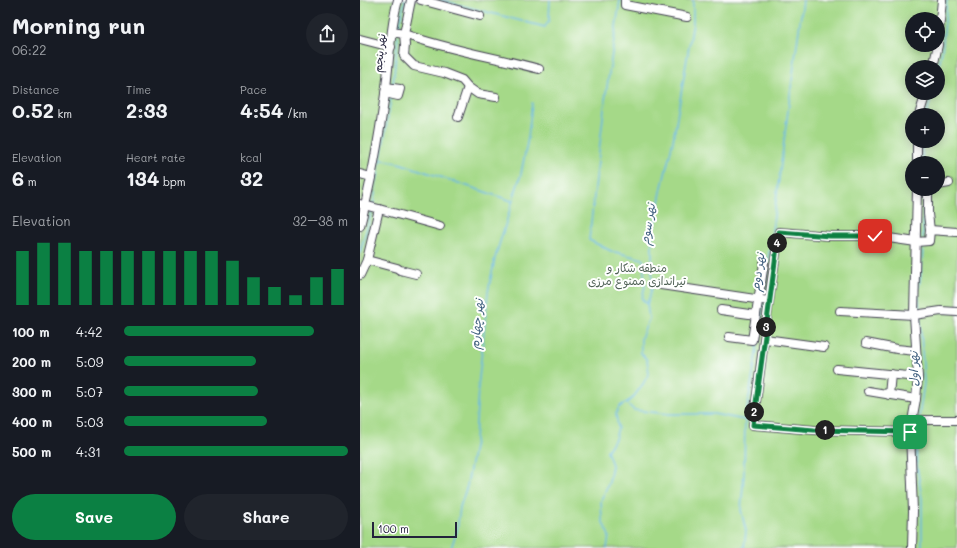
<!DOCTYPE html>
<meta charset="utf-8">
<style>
:root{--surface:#171b24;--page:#20242c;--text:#f1f3f6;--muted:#9ea1a6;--accent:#0b8043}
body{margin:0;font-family:Mali,"Playpen Sans Arabic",sans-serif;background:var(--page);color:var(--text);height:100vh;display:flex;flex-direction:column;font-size:15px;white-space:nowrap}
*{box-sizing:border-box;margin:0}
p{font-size:13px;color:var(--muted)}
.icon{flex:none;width:22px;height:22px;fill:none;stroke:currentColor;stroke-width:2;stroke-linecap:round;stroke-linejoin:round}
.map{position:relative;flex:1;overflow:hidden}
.sheet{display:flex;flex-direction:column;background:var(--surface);width:360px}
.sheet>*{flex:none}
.fabs{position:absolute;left:545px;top:12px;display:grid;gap:8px}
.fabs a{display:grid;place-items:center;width:40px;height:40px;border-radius:50%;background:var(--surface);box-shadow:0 2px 10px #0003;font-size:20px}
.scale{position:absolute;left:12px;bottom:10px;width:85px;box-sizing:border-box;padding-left:4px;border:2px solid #22223b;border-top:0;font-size:11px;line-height:14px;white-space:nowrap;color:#22223b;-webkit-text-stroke:3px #fff;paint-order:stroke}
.pin{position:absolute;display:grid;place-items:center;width:34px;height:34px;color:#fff;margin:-17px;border-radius:8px;box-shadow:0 2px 6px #0006}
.km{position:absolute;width:20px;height:20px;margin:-10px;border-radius:50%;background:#222;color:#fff;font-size:11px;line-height:20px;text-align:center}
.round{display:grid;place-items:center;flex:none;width:42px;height:42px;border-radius:21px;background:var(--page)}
.headline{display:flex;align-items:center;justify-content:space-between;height:68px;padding:0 12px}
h1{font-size:22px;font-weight:800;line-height:30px}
.stats{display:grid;grid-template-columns:repeat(3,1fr);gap:6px;height:68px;padding:4px 12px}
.stats div{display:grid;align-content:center}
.stats b{font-size:20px;font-weight:800}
.stats small{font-size:11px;font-weight:400}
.stats p{font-size:11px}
.chart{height:112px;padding:8px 12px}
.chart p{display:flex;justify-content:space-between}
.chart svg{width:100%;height:72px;margin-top:4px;stroke:var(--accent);stroke-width:6}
.button{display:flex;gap:8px;margin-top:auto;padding:8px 12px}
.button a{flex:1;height:46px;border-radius:24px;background:var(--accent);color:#fff;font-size:16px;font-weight:800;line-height:46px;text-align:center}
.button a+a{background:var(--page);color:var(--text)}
ul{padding:0 12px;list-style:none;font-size:13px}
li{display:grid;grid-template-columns:64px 48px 1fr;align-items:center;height:30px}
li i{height:10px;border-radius:5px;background:var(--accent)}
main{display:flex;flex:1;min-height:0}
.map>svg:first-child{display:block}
</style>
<main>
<section class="sheet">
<div class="headline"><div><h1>Morning run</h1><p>06:22</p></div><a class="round"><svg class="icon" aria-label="share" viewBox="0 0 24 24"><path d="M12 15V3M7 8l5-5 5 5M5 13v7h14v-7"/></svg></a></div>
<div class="stats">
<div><p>Distance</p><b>0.52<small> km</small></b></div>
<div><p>Time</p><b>2:33</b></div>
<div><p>Pace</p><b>4:54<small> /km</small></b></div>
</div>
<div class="stats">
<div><p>Elevation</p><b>6<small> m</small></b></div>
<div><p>Heart rate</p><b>134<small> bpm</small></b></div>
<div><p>kcal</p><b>32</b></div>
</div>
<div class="chart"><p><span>Elevation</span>32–38 m</p>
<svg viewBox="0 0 160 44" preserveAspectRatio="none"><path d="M5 44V11M15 44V6M25 44V6M35 44V11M45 44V11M55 44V11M65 44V11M75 44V11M85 44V11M95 44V11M105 44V17M115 44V27M125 44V33M135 44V38M145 44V27M155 44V22"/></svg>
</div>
<ul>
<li><b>100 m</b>4:42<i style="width:85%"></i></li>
<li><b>200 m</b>5:09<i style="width:59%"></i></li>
<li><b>300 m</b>5:07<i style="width:60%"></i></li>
<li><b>400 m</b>5:03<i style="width:64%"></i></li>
<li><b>500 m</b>4:31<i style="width:100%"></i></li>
</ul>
<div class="button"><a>Save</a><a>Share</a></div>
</section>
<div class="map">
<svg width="597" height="548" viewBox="0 0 597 548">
<rect width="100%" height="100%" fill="#fff"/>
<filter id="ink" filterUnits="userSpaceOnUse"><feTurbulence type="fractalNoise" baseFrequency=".025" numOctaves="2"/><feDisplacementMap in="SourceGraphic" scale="8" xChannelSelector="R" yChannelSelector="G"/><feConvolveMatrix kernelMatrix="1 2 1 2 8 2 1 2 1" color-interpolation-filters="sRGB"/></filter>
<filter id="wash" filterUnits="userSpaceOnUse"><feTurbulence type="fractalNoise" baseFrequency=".012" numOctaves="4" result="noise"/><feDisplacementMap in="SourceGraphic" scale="16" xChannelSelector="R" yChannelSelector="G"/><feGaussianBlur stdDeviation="0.9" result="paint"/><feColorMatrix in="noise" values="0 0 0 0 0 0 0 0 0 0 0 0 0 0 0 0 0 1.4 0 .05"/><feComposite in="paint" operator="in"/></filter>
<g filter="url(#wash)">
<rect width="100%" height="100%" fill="#f3e2c6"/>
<path fill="#a5d988" stroke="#647e62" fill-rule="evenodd" d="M0 0H597V548H0ZM552 19H578V45H552ZM552 67H578V93H552ZM552 115H578V141H552ZM552 163H578V189H552Z"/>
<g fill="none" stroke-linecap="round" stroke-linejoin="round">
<g stroke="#68b8e3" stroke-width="1.5">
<path d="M80 0 185 27 189 20 190 0"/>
<path d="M260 0 245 100 229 240 251 251 283 259 285 285 282 299 287 304"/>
<path d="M38 30 45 0"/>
<path d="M578 70 582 51 587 0"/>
<path d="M33 84 38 36"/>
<path d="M566 115 573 93"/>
<path d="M561 141 563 163"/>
<path d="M20 159 42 164 152 201"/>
<path d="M13 205 31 98"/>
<path d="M563 238 564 189"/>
<path d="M0 253 12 210"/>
<path d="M559 287 562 266 563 243"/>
<path d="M558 295 560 311"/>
<path d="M403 298 432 81 443 0"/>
<path d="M266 403 274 410 309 414H354L385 420"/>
<path d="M559 417 564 383 560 317"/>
<path d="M558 423 556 438 557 466 562 499V548"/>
<path d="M91 548 97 531 100 507 107 486 115 441 118 388 128 292 135 258 161 174 168 138 172 103"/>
<path d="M247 548 249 536 242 520 241 501 249 482 252 465 247 451 255 439 258 428 256 414 259 407 272 399 283 384 289 373 287 360 281 353V338L289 319 287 304 292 288V237L302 187 313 141 333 23V0"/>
<path d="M384 548 386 531 381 510 384 473 385 420 394 369 403 304"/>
</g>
</g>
</g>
<g filter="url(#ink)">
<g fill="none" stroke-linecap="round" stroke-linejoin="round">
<defs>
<g id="minor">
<path d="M61 0 120 16"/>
<path d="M265 0V5L327 17"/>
<path d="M32 32 44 34 51 0"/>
<path d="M0 39 31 47"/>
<path d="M578 41 582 0"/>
<path d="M573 67 578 45"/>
<path d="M25 93 38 96 40 89 26 87"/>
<path d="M136 97 118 94 108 87 102 80 84 73 54 66 44 56 45 45 44 34C88 50 134 57 179 69"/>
<path d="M559 115 566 93"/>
<path d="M98 117 108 87"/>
<path d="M557 141V163"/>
<path d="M0 174 11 177"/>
<path d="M578 185 589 183"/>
<path d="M568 189V214L570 230"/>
<path d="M0 204 19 209 7 260 0 275"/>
<path d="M19 209 80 226"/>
<path d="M0 226C11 183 19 138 25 94 30 63 29 30 38 0"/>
<path d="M7 260 37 268 40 270 56 274"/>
<path d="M301 285 409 301"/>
<path d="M361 310 396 315"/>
<path d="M480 311 554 315 581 311 597 312"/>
<path d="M369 337 392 340 404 263"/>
<path d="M405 339 464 347"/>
<path d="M506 343 537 349 556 351"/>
<path d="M477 369 558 377"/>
<path d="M508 391 556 399"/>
<path d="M529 395 531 374"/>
<path d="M553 420H597"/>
<path d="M550 432 454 430 393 425 409 301 419 232 470 236H515L556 242 569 241 570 230 597 232"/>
<path d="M552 548 553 511 550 432 556 399 558 377 554 315 557 189"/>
</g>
</defs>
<use href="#minor" stroke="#413f50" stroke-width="10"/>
<use href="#minor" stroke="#fff" stroke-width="8"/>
</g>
</g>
<g fill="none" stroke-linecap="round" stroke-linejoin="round" filter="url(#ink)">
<defs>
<path id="route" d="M515 236H470L419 232 393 425 454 430 550 432"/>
</defs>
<use href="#route" stroke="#fff" stroke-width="8"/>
<use href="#route" stroke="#0b8043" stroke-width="5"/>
</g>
<g text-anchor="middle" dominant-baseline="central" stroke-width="4" stroke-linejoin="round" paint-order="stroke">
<g font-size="11" fill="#22223b" stroke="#fff">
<text transform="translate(19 53) rotate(-84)">نهر پنجم</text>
</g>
<g font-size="11" fill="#506256" stroke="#fff">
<text x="277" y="267">منطقه شکار و<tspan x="277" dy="13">تیراندازی ممنوع مرزی</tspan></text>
</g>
<g font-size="12" font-style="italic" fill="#3e5e7e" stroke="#fff">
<text transform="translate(287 224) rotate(-81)">نهر سوم</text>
<text transform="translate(397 272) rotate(-82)">نهر دوم</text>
<text transform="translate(116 324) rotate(-85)">نهر چهارم</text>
<text transform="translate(553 369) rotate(-91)">نهر اول</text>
</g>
</g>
</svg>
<div class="fabs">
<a><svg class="icon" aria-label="locate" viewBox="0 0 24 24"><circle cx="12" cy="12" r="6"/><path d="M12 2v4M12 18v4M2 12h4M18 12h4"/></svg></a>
<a><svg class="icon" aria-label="layers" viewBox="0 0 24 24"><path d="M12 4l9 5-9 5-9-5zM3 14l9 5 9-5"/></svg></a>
<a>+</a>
<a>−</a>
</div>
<div class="scale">100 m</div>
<div class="pin" style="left:550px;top:432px;background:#1e9e55"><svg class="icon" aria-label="arrive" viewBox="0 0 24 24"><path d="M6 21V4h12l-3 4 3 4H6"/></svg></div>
<div class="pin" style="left:515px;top:236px;background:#d93025"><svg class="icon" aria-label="check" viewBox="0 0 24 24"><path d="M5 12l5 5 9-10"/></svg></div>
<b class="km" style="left:465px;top:430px">1</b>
<b class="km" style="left:394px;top:412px">2</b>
<b class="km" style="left:406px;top:327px">3</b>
<b class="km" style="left:417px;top:243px">4</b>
</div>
</main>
